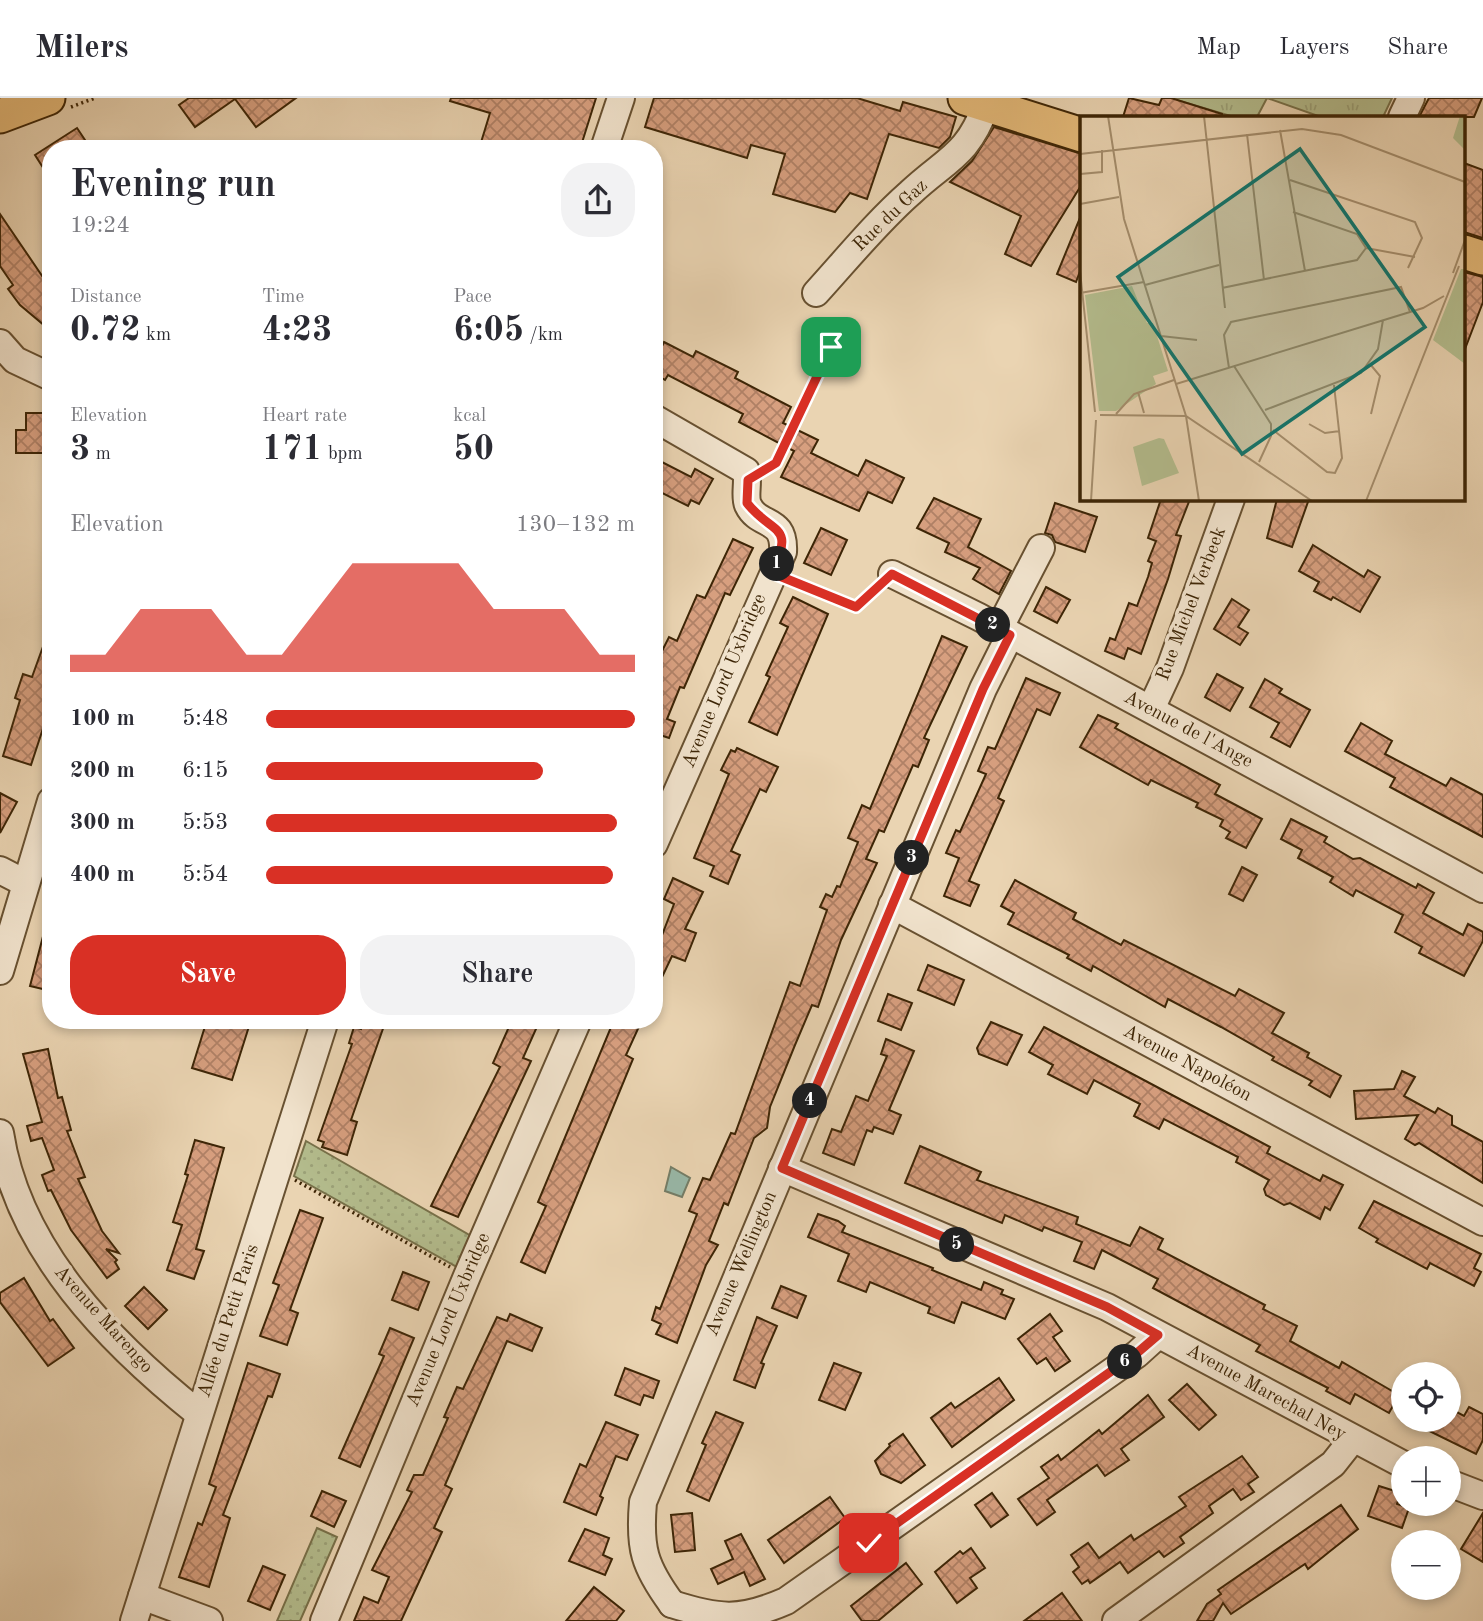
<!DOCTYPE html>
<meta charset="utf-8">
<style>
:root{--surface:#fff;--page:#f2f2f3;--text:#2b2b33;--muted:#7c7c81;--line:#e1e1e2;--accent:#d93025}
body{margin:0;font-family:"Old Standard TT",serif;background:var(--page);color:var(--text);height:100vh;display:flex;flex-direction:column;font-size:26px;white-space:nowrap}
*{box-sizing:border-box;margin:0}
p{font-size:23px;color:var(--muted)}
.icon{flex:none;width:38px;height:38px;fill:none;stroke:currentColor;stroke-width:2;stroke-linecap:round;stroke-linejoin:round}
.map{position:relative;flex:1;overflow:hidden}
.drawer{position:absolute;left:42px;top:42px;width:621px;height:889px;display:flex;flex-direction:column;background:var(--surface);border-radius:28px;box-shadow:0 4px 10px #0003}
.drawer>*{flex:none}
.buttons{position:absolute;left:1391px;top:1264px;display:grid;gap:14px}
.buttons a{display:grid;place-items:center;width:70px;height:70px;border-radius:50%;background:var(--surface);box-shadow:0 4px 10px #0003;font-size:35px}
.pin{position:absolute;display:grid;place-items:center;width:60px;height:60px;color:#fff;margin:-30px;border-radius:14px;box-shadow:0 4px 10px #0006}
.km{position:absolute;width:35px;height:35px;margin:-18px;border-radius:50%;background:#222;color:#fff;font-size:19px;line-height:35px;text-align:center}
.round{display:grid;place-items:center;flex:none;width:74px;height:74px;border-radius:28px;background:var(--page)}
.overview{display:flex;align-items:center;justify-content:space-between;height:119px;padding:0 28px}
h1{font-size:38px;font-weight:700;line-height:52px}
.metrics{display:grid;grid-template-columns:repeat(3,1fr);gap:10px;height:119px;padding:7px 28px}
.metrics div{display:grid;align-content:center}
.metrics b{font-size:35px;font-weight:700}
.metrics small{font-size:19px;font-weight:400}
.metrics p{font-size:19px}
.chart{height:196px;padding:14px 28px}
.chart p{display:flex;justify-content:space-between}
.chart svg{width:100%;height:126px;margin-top:7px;fill:var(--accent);opacity:.7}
.cta{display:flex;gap:14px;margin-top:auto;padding:14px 28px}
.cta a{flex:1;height:80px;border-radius:28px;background:var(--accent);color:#fff;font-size:28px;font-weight:700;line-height:80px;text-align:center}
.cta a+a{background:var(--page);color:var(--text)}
ul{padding:0 28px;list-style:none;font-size:23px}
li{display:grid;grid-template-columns:112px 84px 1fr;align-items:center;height:52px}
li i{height:18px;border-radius:9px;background:var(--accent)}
header{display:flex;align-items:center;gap:42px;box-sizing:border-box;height:98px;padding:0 35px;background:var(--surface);border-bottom:2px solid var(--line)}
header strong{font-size:33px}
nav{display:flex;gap:38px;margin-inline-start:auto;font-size:24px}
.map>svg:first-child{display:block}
</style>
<header>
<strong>Milers</strong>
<nav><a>Map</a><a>Layers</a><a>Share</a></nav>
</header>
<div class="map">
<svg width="1483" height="1523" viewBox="0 0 1483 1523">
<defs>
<pattern id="grass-dots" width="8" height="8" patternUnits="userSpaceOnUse" patternTransform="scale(1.75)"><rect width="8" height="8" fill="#b4bd8e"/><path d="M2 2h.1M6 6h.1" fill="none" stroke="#9ca279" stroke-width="1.8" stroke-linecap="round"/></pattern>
<pattern id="park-tufts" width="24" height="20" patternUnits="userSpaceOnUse" patternTransform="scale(1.75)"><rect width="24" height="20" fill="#b4bd8e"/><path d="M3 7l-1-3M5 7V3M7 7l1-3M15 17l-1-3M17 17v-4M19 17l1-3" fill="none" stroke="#9ca279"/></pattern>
<pattern id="building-cross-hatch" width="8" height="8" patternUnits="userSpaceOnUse" patternTransform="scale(1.75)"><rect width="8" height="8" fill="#d79f7f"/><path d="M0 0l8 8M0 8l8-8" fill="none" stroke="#b08166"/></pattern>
</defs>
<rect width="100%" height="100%" fill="#ead4b2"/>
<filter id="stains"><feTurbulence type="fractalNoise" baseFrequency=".00286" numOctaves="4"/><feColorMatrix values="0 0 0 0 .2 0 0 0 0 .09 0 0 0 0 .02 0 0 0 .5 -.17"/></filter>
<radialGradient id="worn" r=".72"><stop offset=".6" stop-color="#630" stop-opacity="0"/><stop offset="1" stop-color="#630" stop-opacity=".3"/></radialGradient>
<g fill="url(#grass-dots)" stroke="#78714a" stroke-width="2">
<path d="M306 1043 471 1138 457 1169 294 1078Z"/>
<path d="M317 1430 337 1439 300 1523H277Z"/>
</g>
<path fill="url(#park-tufts)" stroke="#78714a" stroke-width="2" d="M1170 0H1392L1383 19H1321L1267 0 1257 19H1234Z"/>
<path fill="#98b8a8" stroke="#747d67" stroke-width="2" d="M671 1069 690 1080 682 1099 665 1093Z"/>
<g fill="url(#building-cross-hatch)" stroke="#3d2506" stroke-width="2">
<path d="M189 0H296L256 29 235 1 195 29 179 7Z"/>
<path d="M451 0H596L580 51H479L490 15 450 3Z"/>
<path d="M654 0H857L900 13 903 4 956 19 950 39 939 50 889 36 867 101 850 95 835 114 773 96 785 56 751 47 747 60 645 29Z"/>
<path d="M1129 0 1159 7 1162 0H1171L1222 16V19H1123Z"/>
<path d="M1429 0H1482L1474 19H1419Z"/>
<path d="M994 29 1082 56V86L1031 168 1005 156 1021 118 950 84 972 63Z"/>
<path d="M77 30 91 51H51V82L35 57Z"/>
<path d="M1464 65 1483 72V140L1464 134Z"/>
<path d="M1082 115V168L1076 184 1057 176Z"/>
<path d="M0 116 51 191V233L20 207 8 191 13 187 0 168Z"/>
<path d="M1464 174 1483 179V204L1465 251Z"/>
<path d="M664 244 693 259 696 253 738 274 735 280 791 309 783 325 818 342 811 355 858 378 866 362 904 380 892 405 868 394 859 413 781 379 794 353 739 324 743 316 668 277 665 282 654 276V246L661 250Z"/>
<path d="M26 315H49V355H16V332H26Z"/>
<path d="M654 360 691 379 695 371 713 381 699 406 691 402 688 408 654 391Z"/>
<path d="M934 400 981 421 968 449 1011 473 999 496 973 481 980 470 945 454 949 445 917 430Z"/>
<path d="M1161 401H1190L1176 437 1181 438 1168 481 1141 556 1128 550 1124 561 1105 553 1110 540 1115 542 1129 505 1137 508 1148 479 1152 465 1148 463 1156 443 1148 440Z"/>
<path d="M1277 401H1309L1292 449 1267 440Z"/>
<path d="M1055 405 1097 419 1085 454 1055 444 1052 437 1045 435Z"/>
<path d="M821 430 847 442 831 477 804 465Z"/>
<path d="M733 441 753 450 730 497 725 495 684 590 680 589 667 621 675 624 669 640 660 637 654 650V569L669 539 677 543 697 497 705 500Z"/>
<path d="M1313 447 1364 479 1368 472 1380 479 1360 514 1333 499 1331 502 1314 493 1319 484 1299 473Z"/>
<path d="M1046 489 1070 502 1057 525 1034 513Z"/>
<path d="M793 499 828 516 777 637 749 624 770 579 766 577 788 529 780 525Z"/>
<path d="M1232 501 1249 512 1238 529 1248 535 1240 547 1214 531Z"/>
<path d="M49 532 51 606 31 667 3 658 20 602 15 600 23 576 32 579Z"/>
<path d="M942 538 967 549 924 640 929 642 918 669 913 667 884 734 879 732 866 761 877 765 841 842 818 909 812 907 795 947 770 1009 767 1030 754 1040 728 1107 724 1105 709 1143 718 1147 706 1167 677 1245 656 1236 661 1226 652 1222 656 1209 660 1211 697 1116 689 1113 703 1080 710 1082 731 1035 735 1036 790 884 800 888 827 812 820 809 826 796 832 799 837 788 840 789 858 744 848 740 862 707 870 711Z"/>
<path d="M1217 576 1243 590 1230 613 1205 599Z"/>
<path d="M1026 580 1060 595 1050 617 1037 611 998 700 1004 703 969 783 979 787 970 808 944 798 959 760 946 755 956 732 960 734 986 676 978 673 988 649 995 651Z"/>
<path d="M1265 581 1282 591 1279 595 1310 612 1290 649 1271 639 1279 625 1250 609Z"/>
<path d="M1098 617 1118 626 1115 630 1220 687 1215 696 1262 721 1246 750 1226 740 1230 734 1220 728 1223 722 1196 709 1198 705 1151 682 1148 687 1080 649Z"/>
<path d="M1361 625 1392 643 1385 656 1446 688 1451 680 1483 697V739L1390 689 1395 680 1345 653Z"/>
<path d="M737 650 778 669 766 694 760 691 731 753 740 757 728 786 710 778 714 768 694 760 729 676 721 672 731 652 735 654Z"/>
<path d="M0 695 17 704 0 735Z"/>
<path d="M1291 721 1327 739 1324 744 1353 761 1360 760 1416 790 1418 786 1434 795 1423 815 1463 837 1468 826 1483 834V843L1464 878 1419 855 1422 849 1395 834 1403 817 1356 792 1353 798 1330 784 1333 779 1298 760 1302 752 1281 741Z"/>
<path d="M1242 769 1257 777 1243 803 1229 796Z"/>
<path d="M673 780 703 794 685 831 696 835 685 863 672 858 654 896V858L674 806 664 801Z"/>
<path d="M1015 782 1076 815 1073 821 1121 847 1124 842 1235 898 1239 891 1284 915 1272 935 1309 955 1307 959 1341 978 1330 999 1309 987 1312 983 1272 962 1274 959 1221 929 1168 901 1165 909 1093 868 1091 873 1067 860 1069 857 1008 826 1014 815 1001 808Z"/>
<path d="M46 827 51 828V893L30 888Z"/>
<path d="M928 867 964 882 954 907 918 892Z"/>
<path d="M888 896 912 905 901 932 878 923Z"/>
<path d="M207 922H251L232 982 192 970Z"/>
<path d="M363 922H386L351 1022 357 1024 347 1057 322 1049 324 1044 318 1042 352 946 349 945 354 929 361 931Z"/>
<path d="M512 922H540L523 960 531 963 458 1119 431 1108 500 969 493 965Z"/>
<path d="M614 922H642L626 957 633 961 545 1175 521 1164 546 1108 538 1104Z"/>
<path d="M991 924 1022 937 1007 967 979 956 977 950Z"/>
<path d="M1044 929 1270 1049 1267 1055 1320 1083 1323 1077 1343 1087 1330 1112 1325 1109 1320 1121 1290 1105 1284 1107 1266 1097 1264 1091 1269 1082 1236 1064 1238 1059 1164 1021 1159 1031 1134 1018 1140 1006 1094 982 1087 996 1048 976 1053 967 1029 954Z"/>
<path d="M886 941 914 953 889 1012 901 1017 893 1036 874 1029 872 1034 867 1032 854 1067 823 1055 832 1031 841 1034 856 998 868 1003 887 958 881 956Z"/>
<path d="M48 951 58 1000 62 999 71 1032 67 1033 85 1079 78 1081 102 1133 119 1155 106 1151 117 1162 115 1164 119 1171 107 1180 71 1132 51 1092 48 1093 42 1077 54 1072 42 1040 31 1043 27 1028 42 1024 23 956Z"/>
<path d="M1402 973 1415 979 1404 998 1435 1015 1438 1010 1452 1018V1027L1483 1044V1085L1419 1045 1415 1047 1405 1041 1418 1017 1356 1021 1354 993 1394 991Z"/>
<path d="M195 1042 224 1050 196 1151 204 1153 194 1181 167 1172 182 1127 173 1124 188 1077 185 1076Z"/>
<path d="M920 1048 981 1074 977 1082 1078 1119 1076 1126 1130 1148 1140 1129 1163 1141 1158 1151 1265 1207 1263 1211 1297 1228 1290 1243 1339 1270 1342 1264 1399 1297 1389 1315 1355 1296 1350 1306 1326 1293 1328 1290 1256 1253 1260 1247 1153 1190 1158 1181 1102 1152 1094 1171 1074 1163 1082 1144 1044 1129 1042 1133 1005 1117 1002 1125 905 1085Z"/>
<path d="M1374 1103 1481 1156 1474 1170 1481 1174 1474 1188 1430 1165 1427 1171 1376 1144 1378 1141 1359 1130Z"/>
<path d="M300 1112 323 1120 290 1212 298 1215 287 1247 260 1238 279 1187 273 1185Z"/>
<path d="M818 1116 838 1123 845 1128 842 1134 933 1170 932 1172 981 1192 984 1184 1003 1192 1001 1196 1014 1201 1005 1221 962 1204 954 1225 928 1215 930 1209 870 1184 866 1194 838 1183 849 1156 808 1139Z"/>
<path d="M403 1174 429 1184 418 1212 392 1202Z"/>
<path d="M24 1180 50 1223 53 1221 74 1250 48 1268 0 1204V1195Z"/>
<path d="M781 1188 806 1198 797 1220 772 1210Z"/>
<path d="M144 1189 167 1212 148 1231 125 1208Z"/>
<path d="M510 1216 542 1230 532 1253 507 1243 445 1387 452 1391 434 1430 442 1434 401 1523H354L364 1499 378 1505 389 1479 372 1472 412 1394 407 1392 414 1377H423L448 1320 444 1319 457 1289 463 1291 497 1219 507 1223Z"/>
<path d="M1050 1216 1062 1233 1053 1239 1070 1263 1055 1273 1046 1260 1037 1266 1018 1241Z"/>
<path d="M757 1219 777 1228 761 1265 764 1266 755 1290 734 1282Z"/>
<path d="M390 1230 414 1240 360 1369 339 1360 384 1258 379 1256Z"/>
<path d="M248 1265 280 1276 272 1299 268 1298 223 1417 230 1420 209 1489 179 1479 198 1425 202 1427 216 1389 209 1386Z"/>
<path d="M834 1265 861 1275 845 1312 819 1302Z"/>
<path d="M625 1270 659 1283 653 1300 644 1297 640 1307 615 1297Z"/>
<path d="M999 1280 1014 1302 952 1349 931 1320 951 1305 955 1310Z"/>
<path d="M1187 1286 1216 1317 1199 1332 1169 1302Z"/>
<path d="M1148 1297 1164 1319 1121 1351 1129 1362 1105 1378 1097 1367 1047 1402 1055 1414 1037 1427 1018 1401 1049 1380 1041 1369 1058 1357 1061 1362 1099 1332 1102 1336Z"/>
<path d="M1469 1309 1483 1316V1342L1476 1356 1405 1321H1449V1310L1464 1318Z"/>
<path d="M716 1314 743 1325 709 1403 687 1393 706 1347 702 1345Z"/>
<path d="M606 1324 638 1337 627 1362 616 1358 600 1398 603 1400 596 1417 564 1404 580 1366 586 1369Z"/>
<path d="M903 1336 925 1367 901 1385 881 1376 875 1363 890 1348 889 1346Z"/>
<path d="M1242 1358 1258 1379 1248 1386 1254 1394 1241 1402 1233 1391 1209 1408 1213 1415 1180 1439 1184 1445 1164 1459 1159 1453 1128 1475 1120 1464 1090 1485 1088 1482 1082 1486 1073 1474 1079 1469 1071 1457 1088 1445 1099 1460 1131 1437 1134 1442 1186 1408 1179 1399Z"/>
<path d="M1379 1388 1401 1395 1397 1406 1409 1410 1402 1430 1368 1418Z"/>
<path d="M322 1393 346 1403 334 1429 311 1418Z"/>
<path d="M992 1395 1008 1417 991 1429 975 1407Z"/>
<path d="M830 1399 845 1420 784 1465 768 1442Z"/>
<path d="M1341 1407 1358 1431 1329 1454 1308 1471 1305 1466 1231 1516 1223 1505 1213 1523H1197L1207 1506 1221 1496 1218 1492Z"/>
<path d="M692 1415 695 1452 675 1454 671 1417Z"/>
<path d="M1483 1415V1464L1461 1451Z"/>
<path d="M585 1431 609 1440 603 1457 612 1461 605 1477 569 1463Z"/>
<path d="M741 1436 765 1481 750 1488 744 1474 718 1486 711 1471 733 1461 725 1443Z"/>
<path d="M971 1450 985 1470 970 1480 977 1490 957 1505 935 1474 960 1453 963 1456Z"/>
<path d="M906 1465 922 1486 878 1523H862L851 1508Z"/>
<path d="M263 1468 285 1477 270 1512 248 1503Z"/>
<path d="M594 1489 624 1513 616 1523H566Z"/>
<path d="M1062 1495 1082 1523H1024Z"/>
</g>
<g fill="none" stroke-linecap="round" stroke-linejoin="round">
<defs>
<g id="minor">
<path d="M1402 19 1411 0"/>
<path d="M604 51 621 0"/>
<path d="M816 195C847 161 876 125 910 95 946 61 968 58 986 7"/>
<path d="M0 245 15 262 51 279"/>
<path d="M654 320 746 373C749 384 744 398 748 407 759 430 785 418 783 454L654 746"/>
<path d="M892 476 979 519 1483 791"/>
<path d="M999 531 1041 450"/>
<path d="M1151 611 1170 570 1231 401"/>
<path d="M0 772 25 785"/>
<path d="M892 807 1483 1124"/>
<path d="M0 873 51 703"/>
<path d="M0 1035C18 1152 110 1245 199 1316"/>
<path d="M782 1070 1107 1209 1404 1367"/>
<path d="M1449 1385 1483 1398"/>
<path d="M142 1498 209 1523"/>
<path d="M672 1506C644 1468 639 1450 643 1404L983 591 1010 537"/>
<path d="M672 1506C719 1521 740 1523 786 1503L1137 1256 1158 1237"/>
<path d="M134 1523 325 922"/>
<path d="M324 1523 467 1178 578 922"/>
<path d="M1116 1523 1333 1366 1352 1342"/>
</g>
<g id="major">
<path d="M965 0 1082 37"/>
<path d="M0 18 48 0"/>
<path d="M1464 154 1483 160"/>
</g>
</defs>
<use href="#minor" stroke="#685131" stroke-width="30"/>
<use href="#major" stroke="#3d2506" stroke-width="37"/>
<g stroke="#3d2506" stroke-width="3.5" stroke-dasharray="2 3.5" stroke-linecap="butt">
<path d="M71 9 95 0"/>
<path d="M765 372 776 365 831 249 841 247"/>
<path d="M793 484 856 509 878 489"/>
<path d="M295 1082 450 1169"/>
</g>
<use href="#minor" stroke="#f1e3cd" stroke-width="26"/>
<use href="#major" stroke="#e5ba79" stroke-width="33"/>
</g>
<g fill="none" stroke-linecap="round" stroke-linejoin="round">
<defs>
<path id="route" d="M831 249 776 365 748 382 747 405C772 437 796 425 772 475L856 509 892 476 1010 537 983 591 782 1070 1107 1209 1158 1237 1137 1255 869 1445"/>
</defs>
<use href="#route" stroke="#fff" stroke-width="14"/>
<use href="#route" stroke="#d93025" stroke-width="9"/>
</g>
<g text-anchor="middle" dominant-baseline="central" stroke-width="7" stroke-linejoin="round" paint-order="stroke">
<g font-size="19" fill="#3d2506" stroke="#f1e3cd">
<text transform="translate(891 118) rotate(-44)">Rue du Gaz</text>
<text transform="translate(1192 506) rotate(-69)">Rue Michel Verbeek</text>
<text transform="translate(725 583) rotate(-67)">Avenue Lord Uxbridge</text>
<text transform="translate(1188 632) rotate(28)">Avenue de l'Ange</text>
<text transform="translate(1187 966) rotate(28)">Avenue Napoléon</text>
<text transform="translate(742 1166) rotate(-67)">Avenue Wellington</text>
<text transform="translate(103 1222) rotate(48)">Avenue Marengo</text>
<text transform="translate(449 1222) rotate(-67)">Avenue Lord Uxbridge</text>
<text transform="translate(229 1223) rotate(-72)">Allée du Petit Paris</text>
<text transform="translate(1266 1295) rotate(29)">Avenue Marechal Ney</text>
</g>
</g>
<g transform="translate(1080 18)">
<rect width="385" height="385" fill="#ead4b2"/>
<path d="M380 0H385V34L373 22ZM381 153H385V248L353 224Z" fill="#b4bd8e"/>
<path d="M52 170 67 207H73L88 255 73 260 76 268 36 295H19L5 179Z" fill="#b4bd8e"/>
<path d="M79 322 84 323 99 357 62 370 53 331Z" fill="#b4bd8e"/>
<path fill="none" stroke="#a58e6d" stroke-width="2" d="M28 0 44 103 106 300 119 385M124 0 145 192M200 14 225 155M167 18 184 164M0 38 222 13 261 19 385 66M0 58 22 56V34M210 64 335 106 342 122 328 152M0 88 39 81M213 96 277 118 286 132M286 132 335 141M0 155 15 296M373 157 385 124M65 169 139 149M142 172 277 144 286 132M0 177 64 166M81 220 117 224M290 248 300 260 291 298M154 250 191 308V320L179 346M149 252 144 219 151 206 321 171 330 196M96 268 343 192 364 180M58 276 64 297M185 294 281 257 298 233 303 204M36 298 54 278 94 264M20 299 106 300 232 385M229 308 245 317 260 315M193 314 247 356 255 357 262 342 254 269M11 385 16 304M286 385 379 150"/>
<path fill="#0f766e" fill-opacity="0.15" stroke="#0f766e" stroke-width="3.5" d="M220 33 345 211 162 338 38 161Z"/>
<rect width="385" height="385" fill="none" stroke="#3d2506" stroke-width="3.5"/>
</g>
<rect width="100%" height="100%" filter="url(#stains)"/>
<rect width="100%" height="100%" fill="url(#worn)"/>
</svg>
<div class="buttons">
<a><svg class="icon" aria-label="locate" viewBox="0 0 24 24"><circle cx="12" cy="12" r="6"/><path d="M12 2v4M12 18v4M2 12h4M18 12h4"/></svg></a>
<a>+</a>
<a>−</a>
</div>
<div class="pin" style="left:831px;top:249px;background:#1e9e55"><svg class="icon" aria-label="arrive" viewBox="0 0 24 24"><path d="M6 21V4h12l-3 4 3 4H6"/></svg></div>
<div class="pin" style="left:869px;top:1445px;background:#d93025"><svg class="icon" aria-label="check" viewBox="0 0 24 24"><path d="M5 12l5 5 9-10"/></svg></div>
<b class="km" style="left:777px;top:466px">1</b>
<b class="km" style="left:993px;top:527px">2</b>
<b class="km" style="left:912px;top:760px">3</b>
<b class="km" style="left:810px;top:1003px">4</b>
<b class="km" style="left:957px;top:1147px">5</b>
<b class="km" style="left:1125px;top:1264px">6</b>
<section class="drawer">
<div class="overview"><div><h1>Evening run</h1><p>19:24</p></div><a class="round"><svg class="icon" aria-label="share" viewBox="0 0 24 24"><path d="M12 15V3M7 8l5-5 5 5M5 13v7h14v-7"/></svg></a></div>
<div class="metrics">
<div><p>Distance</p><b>0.72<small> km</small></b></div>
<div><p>Time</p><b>4:23</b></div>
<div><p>Pace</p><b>6:05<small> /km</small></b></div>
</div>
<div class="metrics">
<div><p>Elevation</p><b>3<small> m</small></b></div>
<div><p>Heart rate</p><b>171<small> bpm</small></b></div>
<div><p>kcal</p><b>50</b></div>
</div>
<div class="chart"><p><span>Elevation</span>130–132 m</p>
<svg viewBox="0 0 160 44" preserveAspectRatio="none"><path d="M0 44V38L10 38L20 22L30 22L40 22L50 38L60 38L70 22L80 6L90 6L100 6L110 6L120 22L130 22L140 22L150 38L160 38V44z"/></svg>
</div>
<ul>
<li><b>100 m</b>5:48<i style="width:100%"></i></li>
<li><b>200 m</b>6:15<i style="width:75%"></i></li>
<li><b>300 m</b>5:53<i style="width:95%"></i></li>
<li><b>400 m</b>5:54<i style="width:94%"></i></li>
</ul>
<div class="cta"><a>Save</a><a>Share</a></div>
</section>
</div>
